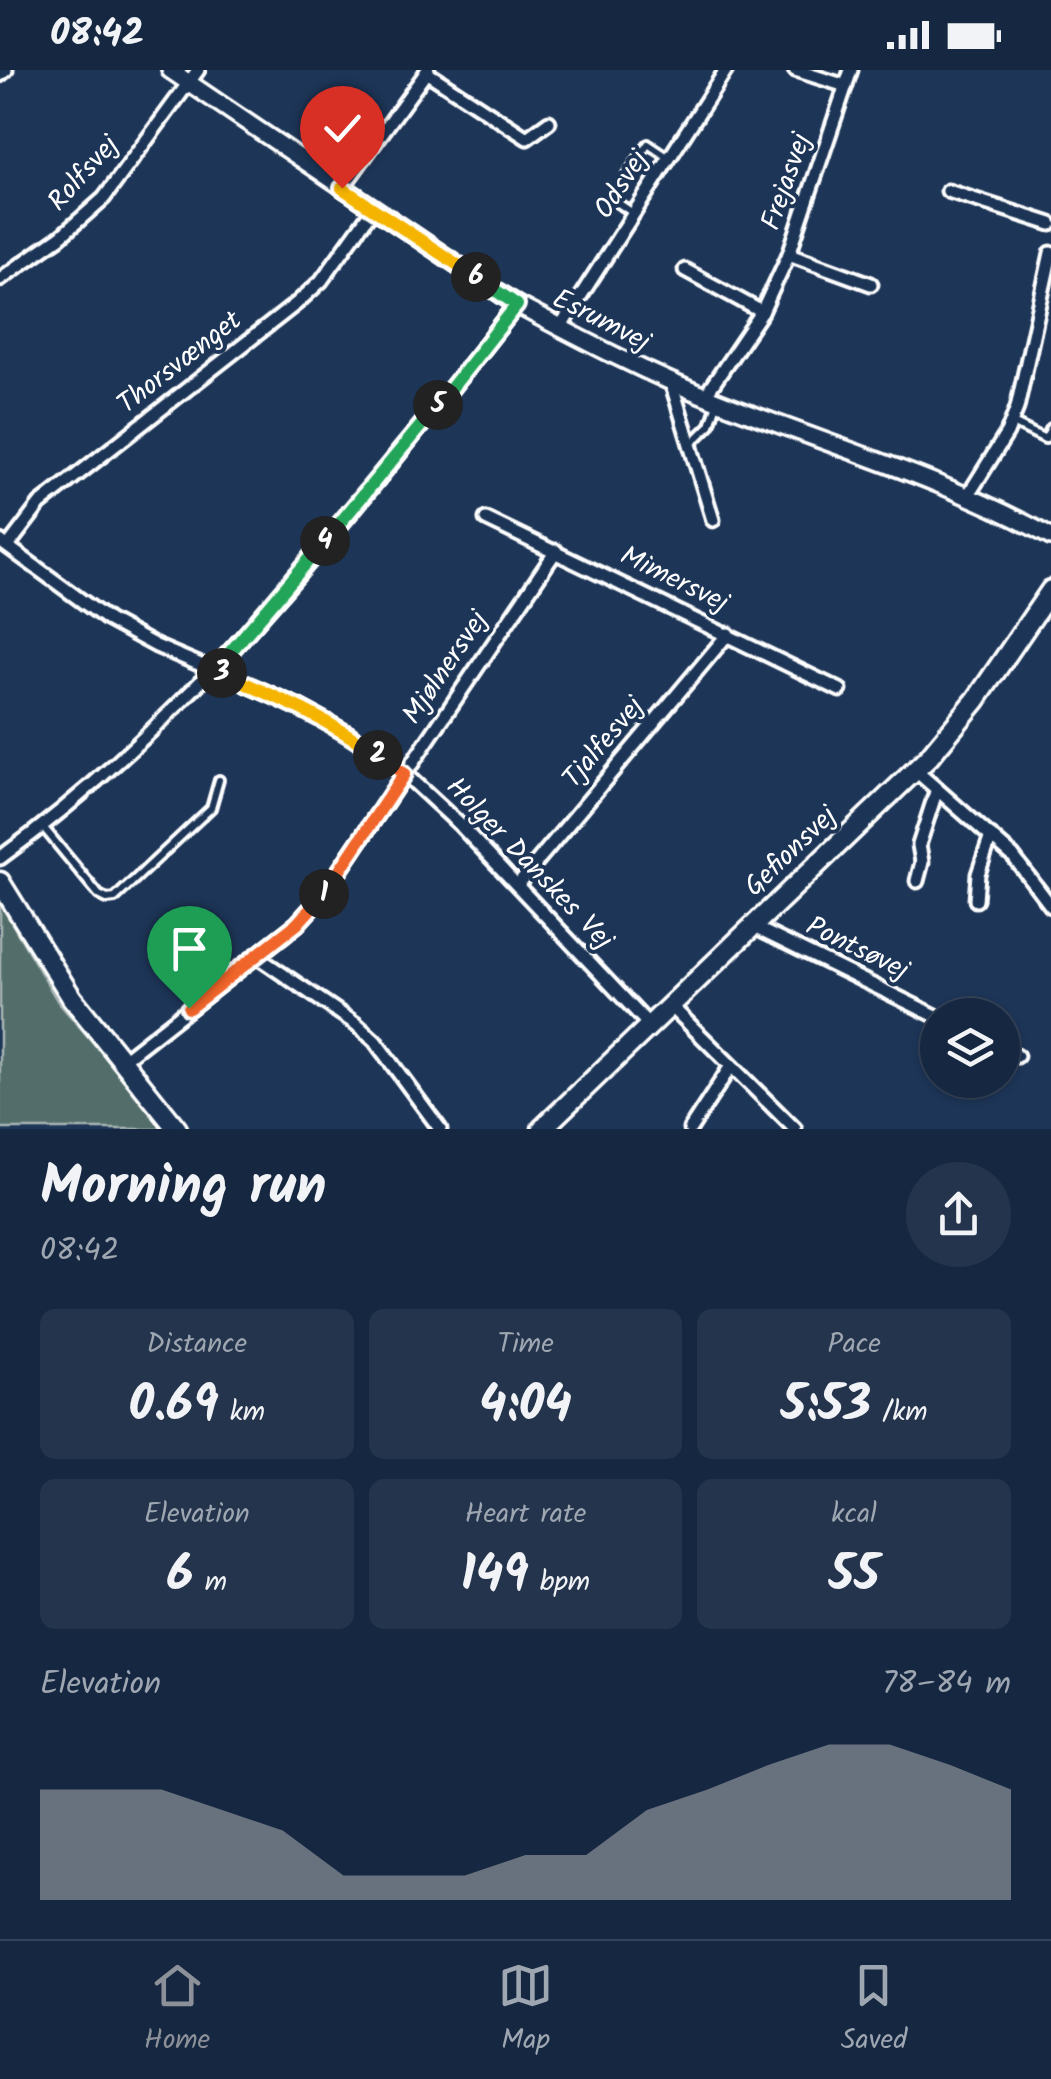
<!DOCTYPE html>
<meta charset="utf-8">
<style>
:root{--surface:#162841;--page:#23344c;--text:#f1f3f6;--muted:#9ea6b1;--line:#35445a;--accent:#8c9099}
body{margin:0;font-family:Kalam,sans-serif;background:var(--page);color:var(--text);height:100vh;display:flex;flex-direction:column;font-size:38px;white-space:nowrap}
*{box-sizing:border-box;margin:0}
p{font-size:32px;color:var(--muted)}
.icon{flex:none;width:55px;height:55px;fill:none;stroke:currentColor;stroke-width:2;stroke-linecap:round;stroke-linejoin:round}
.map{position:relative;height:1059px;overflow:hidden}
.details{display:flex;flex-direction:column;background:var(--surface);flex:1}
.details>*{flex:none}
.controls{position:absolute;left:920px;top:928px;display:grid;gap:20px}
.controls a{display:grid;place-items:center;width:100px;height:100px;border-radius:50%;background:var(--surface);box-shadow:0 2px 8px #0004,0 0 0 2px var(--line);font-size:50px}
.pin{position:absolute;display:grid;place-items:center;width:85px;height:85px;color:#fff;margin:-102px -42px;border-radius:50% 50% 50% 0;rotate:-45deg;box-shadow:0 0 10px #0007}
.pin .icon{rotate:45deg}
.km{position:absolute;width:50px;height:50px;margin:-25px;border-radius:50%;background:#222;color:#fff;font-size:28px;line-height:50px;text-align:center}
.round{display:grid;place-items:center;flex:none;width:105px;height:105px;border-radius:52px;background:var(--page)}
.headline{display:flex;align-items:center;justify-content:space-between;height:170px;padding:0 40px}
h1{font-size:55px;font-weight:800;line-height:75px}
.metrics{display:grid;grid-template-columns:repeat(3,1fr);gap:15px;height:170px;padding:10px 40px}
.metrics div{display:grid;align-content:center;border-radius:15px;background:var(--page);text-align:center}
.metrics b{font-size:50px;font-weight:800}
.metrics small{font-size:28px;font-weight:400}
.metrics p{font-size:28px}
.chart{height:280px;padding:20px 40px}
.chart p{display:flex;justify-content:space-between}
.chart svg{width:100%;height:180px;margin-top:10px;fill:var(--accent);opacity:.7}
.status{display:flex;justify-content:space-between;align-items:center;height:70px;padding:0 50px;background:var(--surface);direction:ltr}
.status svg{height:28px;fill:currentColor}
.menu{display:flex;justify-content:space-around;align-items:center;height:140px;border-top:2px solid var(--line);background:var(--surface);font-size:28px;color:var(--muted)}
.menu a{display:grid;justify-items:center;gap:5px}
.menu .on{color:var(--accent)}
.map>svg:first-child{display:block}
</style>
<div class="status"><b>08:42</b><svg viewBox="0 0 49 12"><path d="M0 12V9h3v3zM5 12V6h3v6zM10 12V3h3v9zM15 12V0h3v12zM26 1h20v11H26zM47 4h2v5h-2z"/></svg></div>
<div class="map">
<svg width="1051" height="1059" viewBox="0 0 1051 1059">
<rect width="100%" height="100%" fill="#1d3557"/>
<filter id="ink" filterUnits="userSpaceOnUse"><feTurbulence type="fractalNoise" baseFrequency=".01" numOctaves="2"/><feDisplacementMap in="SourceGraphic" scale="20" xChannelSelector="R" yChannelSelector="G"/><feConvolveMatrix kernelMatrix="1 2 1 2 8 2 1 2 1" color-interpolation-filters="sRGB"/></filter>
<g filter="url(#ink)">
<path fill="#536e6b" stroke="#a9b6b5" stroke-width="2.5" d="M0 833 58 932 168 1059H0Z"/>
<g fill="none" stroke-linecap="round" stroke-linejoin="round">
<defs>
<g id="service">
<path d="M633 143 612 129 615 123 648 74 669 88"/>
<path d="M1013 353 1045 369 1051 358"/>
<path d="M691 374 710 355 718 331"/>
<path d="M43 757 99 825 107 829 115 828 211 738 219 710"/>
</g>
<g id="minor">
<path d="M795 0 846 16"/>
<path d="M426 2 527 68 549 52"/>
<path d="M0 5 6 0"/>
<path d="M342 118 428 0"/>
<path d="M948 121 1051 154"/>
<path d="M789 184 871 214"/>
<path d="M685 200 762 242"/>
<path d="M0 209 60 167 104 128 198 0"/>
<path d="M560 258 726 0"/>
<path d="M671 312 713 450"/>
<path d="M705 326 762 242 789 184 851 0"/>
<path d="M967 427 1007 363 1017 338 1051 183"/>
<path d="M486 449 840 620"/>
<path d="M0 471 108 550 156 576 300 637 348 663 405 704 459 754 650 956"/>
<path d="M8 476 40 434 297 233 321 211 373 139"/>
<path d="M915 700 1013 786 1051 836"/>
<path d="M0 788C205 639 361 432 517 235"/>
<path d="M917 811 922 792 919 775 937 719"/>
<path d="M518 814 728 564"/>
<path d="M976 830 978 804 991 766"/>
<path d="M754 857 938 947"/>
<path d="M256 886 356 954 375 971 440 1059"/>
<path d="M671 936 795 1059"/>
<path d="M1002 979 1017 986"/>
<path d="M122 991 297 854 321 828 556 481"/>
<path d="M690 1059 731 996"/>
</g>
<path id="tertiary" d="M170 0 517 235C583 270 648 304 717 331 828 375 946 409 1051 467"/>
<g id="secondary">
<path d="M0 812 72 928 177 1059"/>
<path d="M542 1059 929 687 976 630 1051 520"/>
</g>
</defs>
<use href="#service" stroke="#fff" stroke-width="14"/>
<use href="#minor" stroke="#fff" stroke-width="19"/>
<use href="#tertiary" stroke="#fff" stroke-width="22"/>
<use href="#secondary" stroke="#fff" stroke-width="25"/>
<use href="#service" stroke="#1d3557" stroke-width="6"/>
<use href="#minor" stroke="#1d3557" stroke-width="11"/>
<use href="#tertiary" stroke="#1d3557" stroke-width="15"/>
<use href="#secondary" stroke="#1d3557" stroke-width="18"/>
</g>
</g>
<g fill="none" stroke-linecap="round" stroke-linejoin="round" filter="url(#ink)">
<defs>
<path id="split-1" d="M189 938 297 854 324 824"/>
<path id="split-2" d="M324 824 404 704 378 685"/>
<path id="split-3" d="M222 603C277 627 330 650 378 685"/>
<path id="split-4" d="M222 603 215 600 325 471"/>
<path id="split-5" d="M325 471 438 335"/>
<path id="split-6" d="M438 335 517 235 476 207"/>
<path id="split-7" d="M342 118 476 207"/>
</defs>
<use href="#split-1" stroke="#fff" stroke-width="20"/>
<use href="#split-2" stroke="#fff" stroke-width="20"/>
<use href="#split-3" stroke="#fff" stroke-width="20"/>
<use href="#split-4" stroke="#fff" stroke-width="20"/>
<use href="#split-5" stroke="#fff" stroke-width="20"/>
<use href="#split-6" stroke="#fff" stroke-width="20"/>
<use href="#split-7" stroke="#fff" stroke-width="20"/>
<use href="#split-1" stroke="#f0652b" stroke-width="12"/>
<use href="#split-2" stroke="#f0652b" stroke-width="12"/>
<use href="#split-3" stroke="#f5b400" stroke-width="12"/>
<use href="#split-4" stroke="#22a559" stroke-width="12"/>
<use href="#split-5" stroke="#22a559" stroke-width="12"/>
<use href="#split-6" stroke="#22a559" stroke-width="12"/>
<use href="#split-7" stroke="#f5b400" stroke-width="12"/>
</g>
<g text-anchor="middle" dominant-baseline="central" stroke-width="8" stroke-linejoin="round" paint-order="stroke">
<g font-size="28" fill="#fff" stroke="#1d3557">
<text transform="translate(84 104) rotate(-48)">Rolfsvej</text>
<text transform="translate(787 112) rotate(-71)">Frejasvej</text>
<text transform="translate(622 115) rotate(-57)">Odsvej</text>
<text transform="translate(601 251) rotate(27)">Esrumvej</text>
<text transform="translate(180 293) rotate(-38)">Thorsvænget</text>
<text transform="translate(674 510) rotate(26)">Mimersvej</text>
<text transform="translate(446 598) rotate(-56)">Mjølnersvej</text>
<text transform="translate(604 673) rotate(-50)">Tjalfesvej</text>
<text transform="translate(791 782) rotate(-44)">Gefionsvej</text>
<text transform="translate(529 794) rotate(46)">Holger Danskes Vej</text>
<text transform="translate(857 879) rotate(26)">Pontsøvej</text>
</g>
</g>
</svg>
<div class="controls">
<a><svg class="icon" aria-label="layers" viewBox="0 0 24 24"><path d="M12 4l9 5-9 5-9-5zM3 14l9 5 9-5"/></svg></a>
</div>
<div class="pin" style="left:189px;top:938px;background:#1e9e55"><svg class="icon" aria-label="arrive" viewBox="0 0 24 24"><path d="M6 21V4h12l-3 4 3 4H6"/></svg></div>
<div class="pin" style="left:342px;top:118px;background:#d93025"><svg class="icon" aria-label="check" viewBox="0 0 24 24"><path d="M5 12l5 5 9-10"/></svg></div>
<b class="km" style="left:324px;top:824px">1</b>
<b class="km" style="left:378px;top:685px">2</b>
<b class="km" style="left:222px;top:603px">3</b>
<b class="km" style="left:325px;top:471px">4</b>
<b class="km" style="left:438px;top:335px">5</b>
<b class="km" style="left:476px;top:207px">6</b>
</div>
<section class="details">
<div class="headline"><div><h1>Morning run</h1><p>08:42</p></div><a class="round"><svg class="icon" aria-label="share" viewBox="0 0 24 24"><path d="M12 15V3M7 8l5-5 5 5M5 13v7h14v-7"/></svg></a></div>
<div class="metrics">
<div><p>Distance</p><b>0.69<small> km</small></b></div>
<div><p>Time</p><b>4:04</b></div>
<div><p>Pace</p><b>5:53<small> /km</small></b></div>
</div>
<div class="metrics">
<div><p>Elevation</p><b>6<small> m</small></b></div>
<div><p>Heart rate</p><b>149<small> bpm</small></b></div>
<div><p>kcal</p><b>55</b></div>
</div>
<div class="chart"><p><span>Elevation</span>78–84 m</p>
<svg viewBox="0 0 160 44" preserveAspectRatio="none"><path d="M0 44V17L10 17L20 17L30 22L40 27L50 38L60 38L70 38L80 33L90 33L100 22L110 17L120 11L130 6L140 6L150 11L160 17V44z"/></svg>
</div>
</section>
<nav class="menu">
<a class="on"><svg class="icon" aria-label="home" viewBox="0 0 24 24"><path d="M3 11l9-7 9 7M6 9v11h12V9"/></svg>Home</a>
<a><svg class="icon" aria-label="map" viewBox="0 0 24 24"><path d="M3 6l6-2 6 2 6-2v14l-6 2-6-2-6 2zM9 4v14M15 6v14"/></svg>Map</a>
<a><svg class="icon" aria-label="saved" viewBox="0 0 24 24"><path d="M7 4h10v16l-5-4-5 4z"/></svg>Saved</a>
</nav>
